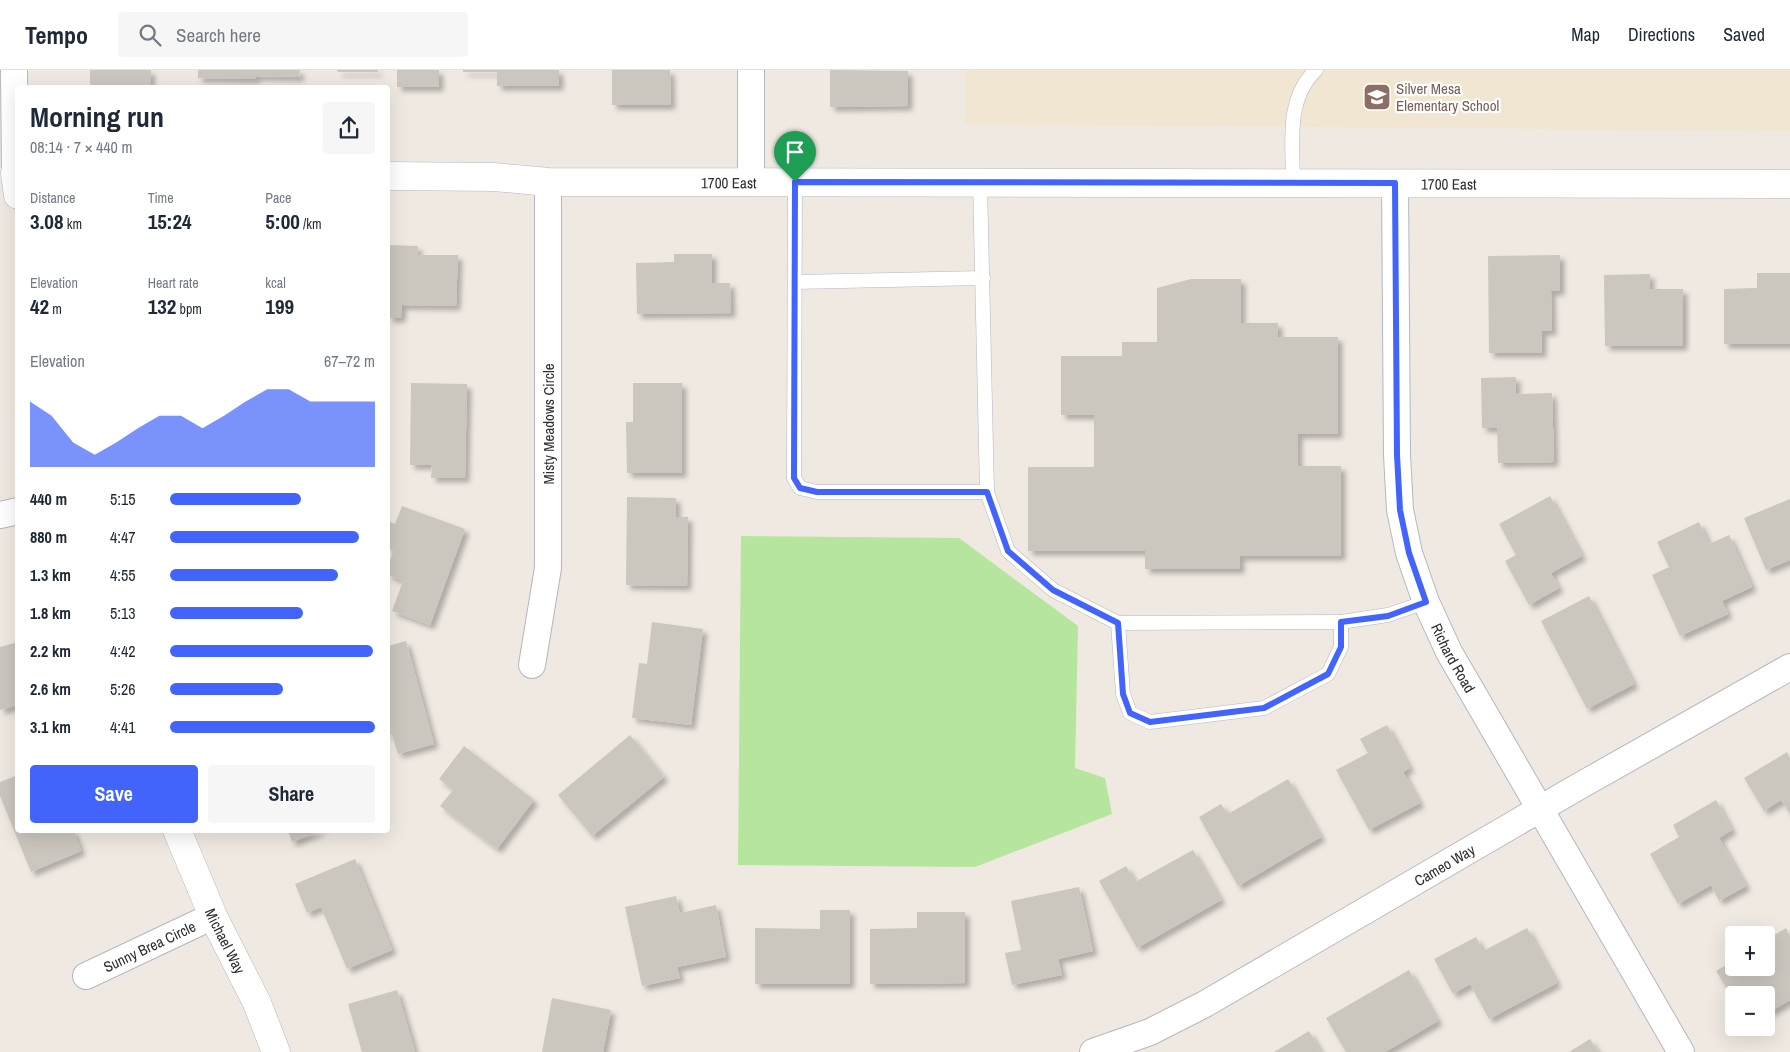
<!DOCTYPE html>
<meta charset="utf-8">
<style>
:root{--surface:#fff;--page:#f6f6f7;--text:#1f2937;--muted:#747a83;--line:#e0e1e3;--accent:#4264fb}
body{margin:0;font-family:"Archivo Narrow",sans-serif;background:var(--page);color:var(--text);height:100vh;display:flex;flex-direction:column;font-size:19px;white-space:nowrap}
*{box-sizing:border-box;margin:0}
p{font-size:16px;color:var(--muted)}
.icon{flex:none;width:28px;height:28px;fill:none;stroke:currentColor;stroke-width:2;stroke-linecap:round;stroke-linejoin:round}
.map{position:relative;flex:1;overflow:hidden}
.sheet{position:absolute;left:15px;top:15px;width:375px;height:748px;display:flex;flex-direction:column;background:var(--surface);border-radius:5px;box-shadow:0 5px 20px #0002}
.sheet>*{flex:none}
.controls{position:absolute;left:1725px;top:856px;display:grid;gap:10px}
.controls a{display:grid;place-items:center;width:50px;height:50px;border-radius:5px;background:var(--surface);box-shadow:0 5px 20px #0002;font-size:25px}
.pin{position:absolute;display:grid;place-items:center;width:42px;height:42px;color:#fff;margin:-51px -21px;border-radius:50% 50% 50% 0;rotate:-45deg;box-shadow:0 0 5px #0007}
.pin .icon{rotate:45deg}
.round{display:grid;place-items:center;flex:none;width:52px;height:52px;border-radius:5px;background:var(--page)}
.overview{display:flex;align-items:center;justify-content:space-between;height:85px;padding:0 15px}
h1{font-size:28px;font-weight:700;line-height:38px}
.metrics{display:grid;grid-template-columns:repeat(3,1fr);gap:8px;height:85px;padding:5px 15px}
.metrics div{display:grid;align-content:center}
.metrics b{font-size:21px;font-weight:700}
.metrics small{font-size:14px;font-weight:400}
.metrics p{font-size:14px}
.chart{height:140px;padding:10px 15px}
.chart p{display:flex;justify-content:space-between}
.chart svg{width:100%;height:90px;margin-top:5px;fill:var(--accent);opacity:.7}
.action{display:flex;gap:10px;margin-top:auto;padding:10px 15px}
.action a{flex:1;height:58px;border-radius:5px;background:var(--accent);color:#fff;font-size:20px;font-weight:700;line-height:58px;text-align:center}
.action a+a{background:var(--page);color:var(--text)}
ul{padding:0 15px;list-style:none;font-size:16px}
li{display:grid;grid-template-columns:80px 60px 1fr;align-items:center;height:38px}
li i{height:12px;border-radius:6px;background:var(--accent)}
header{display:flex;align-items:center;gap:30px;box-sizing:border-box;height:70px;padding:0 25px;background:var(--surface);border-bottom:1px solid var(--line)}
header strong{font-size:24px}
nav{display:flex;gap:28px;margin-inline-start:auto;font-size:18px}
.search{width:350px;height:45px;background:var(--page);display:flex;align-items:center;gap:12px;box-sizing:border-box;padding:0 18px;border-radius:5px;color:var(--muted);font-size:19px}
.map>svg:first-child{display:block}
</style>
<header>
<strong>Tempo</strong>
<div class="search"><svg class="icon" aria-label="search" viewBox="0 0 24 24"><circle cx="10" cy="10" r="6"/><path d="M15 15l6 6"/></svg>Search here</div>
<nav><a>Map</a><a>Directions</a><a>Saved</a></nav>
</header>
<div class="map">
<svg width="1790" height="982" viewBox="0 0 1790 982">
<defs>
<filter id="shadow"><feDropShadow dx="4.5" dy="4.5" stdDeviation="2.5" flood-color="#0004"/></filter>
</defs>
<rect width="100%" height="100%" fill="#efe9e1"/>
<path fill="#f0e6d1" d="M965 0H1790V61L965 54Z"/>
<path fill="#b6e59e" d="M741 466 959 468 1078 556 1075 698 1105 708 1112 744 975 797 738 795Z"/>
<g fill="#cbc7bf" filter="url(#shadow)">
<path d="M90 0H151L150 18H90Z"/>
<path d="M198 0H300L299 7 256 6V9L198 8Z"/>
<path d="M337 0H378V2H338Z"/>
<rect x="397" y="0" width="42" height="17"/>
<path d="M463 0H559V16H497V2H463Z"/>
<path d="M612 0H670L671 35H612Z"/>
<path d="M830 0 908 1V36L830 37Z"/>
<path d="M388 175 418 176 417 185H458L456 236 402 235 401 248H388Z"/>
<path d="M674 184H712V213H730L731 243 637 244 636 193 674 192Z"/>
<path d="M1560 185V221H1551L1552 261H1542V283H1489L1488 186Z"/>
<path d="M1757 203H1790V274H1724V219L1757 218Z"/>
<path d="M1650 204V219H1683V276H1605L1604 205Z"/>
<path d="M1191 209H1241V253H1278V267H1338V364H1298V396H1341V486H1240V499H1145V481H1028V397H1094V345H1061V286H1122V272H1157V218Z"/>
<path d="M1516 307V324L1552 323 1554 392 1498 393 1497 358H1482L1481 308Z"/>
<path d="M411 313 467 314 465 408H431L432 395H410Z"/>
<path d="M633 313H682V403H627L626 352H633Z"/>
<path d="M1550 426 1582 486 1551 503 1559 518 1529 535 1505 491 1516 485 1499 454Z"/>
<path d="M627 427 676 428V447H688L687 516 626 515Z"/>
<path d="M1790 429V490L1766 500 1744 448Z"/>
<path d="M402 436 465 459 430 555 392 541 403 511 388 505V497L393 481 388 479V451L395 454Z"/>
<path d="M1699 452 1709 474 1729 465 1752 517 1722 531 1728 544 1680 566 1652 505 1669 497 1657 472Z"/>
<path d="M1589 526 1634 614 1587 639 1541 551Z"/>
<path d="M652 552 703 559 691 655 632 648 639 593 647 594Z"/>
<path d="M406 571 434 674 398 684 392 664 388 666V576Z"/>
<path d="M18 572V635L0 640V577Z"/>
<path d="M1387 655 1410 698 1403 702 1420 733 1369 760 1336 700 1368 683 1360 669Z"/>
<path d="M630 665 664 707 592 766 558 725Z"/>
<path d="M464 676 534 730 497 779 440 736 453 720 439 709Z"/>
<path d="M1787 682 1790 688V744L1781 730 1764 741 1744 708Z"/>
<path d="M18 705V760H73L81 781 31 802 0 726V712Z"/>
<path d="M1288 709 1321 767 1238 816 1199 747 1221 734 1228 744Z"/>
<path d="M1716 730 1732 760 1719 768 1746 816 1719 831 1711 815 1678 834 1650 784 1679 767 1673 755Z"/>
<path d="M288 760H323L292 772Z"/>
<path d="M1193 780 1221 830 1137 878 1099 811 1126 796 1135 812Z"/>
<path d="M355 789 392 880 347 899 321 837 307 843 295 814Z"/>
<path d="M1079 817 1093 881 1058 889 1062 905 1012 915 1005 883 1021 880 1011 831Z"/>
<path d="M676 826 680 843 716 835 726 887 677 897 680 908 642 916 625 837Z"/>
<path d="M820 840H850V914H755V858L820 859Z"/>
<path d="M917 842H965V913L870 914V859L917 858Z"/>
<path d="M1527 858 1557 913 1489 949 1470 914 1453 924 1434 889 1476 867 1483 881Z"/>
<path d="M1786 858 1790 866V930L1766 944V925H1734V930L1716 901 1734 890V898H1766V870Z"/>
<path d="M1409 900 1438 951 1385 982H1346L1326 948Z"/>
<path d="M397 920 415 982H362L348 934Z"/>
<path d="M552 928 611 940 603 982H542Z"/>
<path d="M1309 961 1321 982H1274Z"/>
<path d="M1590 969 1598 982H1569Z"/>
</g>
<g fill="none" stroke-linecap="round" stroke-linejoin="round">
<defs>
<g id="lane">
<path d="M795 112 794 408 800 418 817 422H987L1008 481 1053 520 1118 553 1123 624 1130 643 1150 652 1264 638 1328 604 1341 577V552L1118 553"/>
<path d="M980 112 987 422"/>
<path d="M1293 113C1293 75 1285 29 1316 0"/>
<path d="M795 212 983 208"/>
<path d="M1341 552 1388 545 1426 532"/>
</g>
<g id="street">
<path d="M14 0 15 103"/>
<path d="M751 0V112"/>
<path id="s1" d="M1395 113 1397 385 1400 440 1409 483 1426 532 1449 582 1681 982"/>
<path d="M0 445 18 441"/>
<path d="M532 595 548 498V112"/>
<path id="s2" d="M86 906 213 846"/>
<path id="s3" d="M1093 982 1150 962 1205 934 1576 718 1790 597"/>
</g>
<g id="secondary">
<path d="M18 103H15L18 125"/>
<path id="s4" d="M388 106 494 107 548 112 1790 114"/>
<path id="s5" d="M177 760 213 846 257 933 276 982"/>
</g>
</defs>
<use href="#lane" stroke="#b4b7c1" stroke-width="15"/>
<use href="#street" stroke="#b4b7c1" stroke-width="28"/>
<use href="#secondary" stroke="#b4b7c1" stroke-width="29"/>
<use href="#lane" stroke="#fff" stroke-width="14"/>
<use href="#street" stroke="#fff" stroke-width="26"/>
<use href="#secondary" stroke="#fff" stroke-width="28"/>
</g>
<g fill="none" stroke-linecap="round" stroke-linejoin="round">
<defs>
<path id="route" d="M795 112 1395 113 1397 385 1400 440 1409 483 1426 532 1388 546 1341 552V577L1328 604 1264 638 1150 652 1130 643 1123 624 1118 553 1053 520 1008 481 987 422H817L800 418 794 408Z"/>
</defs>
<use href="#route" stroke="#fff" stroke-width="10"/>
<use href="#route" stroke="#4264fb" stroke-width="6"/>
</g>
<defs>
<symbol id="school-square" viewBox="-11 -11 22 22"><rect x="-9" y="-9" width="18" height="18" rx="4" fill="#8d6e63" stroke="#fff"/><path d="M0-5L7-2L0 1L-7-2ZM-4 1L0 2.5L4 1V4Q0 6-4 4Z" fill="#fff"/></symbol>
</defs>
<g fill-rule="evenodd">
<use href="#school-square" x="1361" y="11" width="32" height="32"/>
</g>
<g text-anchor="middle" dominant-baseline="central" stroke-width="4.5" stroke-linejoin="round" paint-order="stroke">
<g font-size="15" fill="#785e54" stroke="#fff" text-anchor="start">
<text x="1396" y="18">Silver Mesa<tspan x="1396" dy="17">Elementary School</tspan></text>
</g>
<g font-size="15" fill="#2e2e2e" stroke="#fff">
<text stroke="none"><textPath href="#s4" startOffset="341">1700 East</textPath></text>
<text stroke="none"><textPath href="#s4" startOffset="1061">1700 East</textPath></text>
<text transform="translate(548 354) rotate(-90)">Misty Meadows Circle</text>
<text stroke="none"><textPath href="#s1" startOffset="485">Richard Road</textPath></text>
<text stroke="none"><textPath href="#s3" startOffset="399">Cameo Way</textPath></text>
<text stroke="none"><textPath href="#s5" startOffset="121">Michael Way</textPath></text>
<text stroke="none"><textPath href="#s2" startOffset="70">Sunny Brea Circle</textPath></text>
</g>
</g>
</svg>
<div class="controls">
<a>+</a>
<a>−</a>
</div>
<div class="pin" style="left:795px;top:112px;background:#1e9e55"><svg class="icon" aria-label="arrive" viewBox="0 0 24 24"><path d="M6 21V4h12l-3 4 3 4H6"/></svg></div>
<section class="sheet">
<div class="overview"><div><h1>Morning run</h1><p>08:14 · 7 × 440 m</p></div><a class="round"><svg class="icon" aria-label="share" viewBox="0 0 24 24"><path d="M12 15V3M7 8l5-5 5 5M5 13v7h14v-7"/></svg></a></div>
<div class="metrics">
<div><p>Distance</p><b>3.08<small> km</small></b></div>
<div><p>Time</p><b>15:24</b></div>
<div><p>Pace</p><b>5:00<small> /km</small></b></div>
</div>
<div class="metrics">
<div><p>Elevation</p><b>42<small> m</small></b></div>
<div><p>Heart rate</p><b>132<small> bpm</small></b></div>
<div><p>kcal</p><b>199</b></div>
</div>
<div class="chart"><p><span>Elevation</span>67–72 m</p>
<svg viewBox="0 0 160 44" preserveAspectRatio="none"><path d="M0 44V12L10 19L20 32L30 38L40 32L50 25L60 19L70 19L80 25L90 19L100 12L110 6L120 6L130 12L140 12L150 12L160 12V44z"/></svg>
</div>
<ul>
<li><b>440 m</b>5:15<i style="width:64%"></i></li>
<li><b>880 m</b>4:47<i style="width:92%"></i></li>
<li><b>1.3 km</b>4:55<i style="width:82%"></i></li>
<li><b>1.8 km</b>5:13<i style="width:65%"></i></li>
<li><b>2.2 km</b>4:42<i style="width:99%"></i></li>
<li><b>2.6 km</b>5:26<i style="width:55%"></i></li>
<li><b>3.1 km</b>4:41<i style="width:100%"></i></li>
</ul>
<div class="action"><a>Save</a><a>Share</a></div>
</section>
</div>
